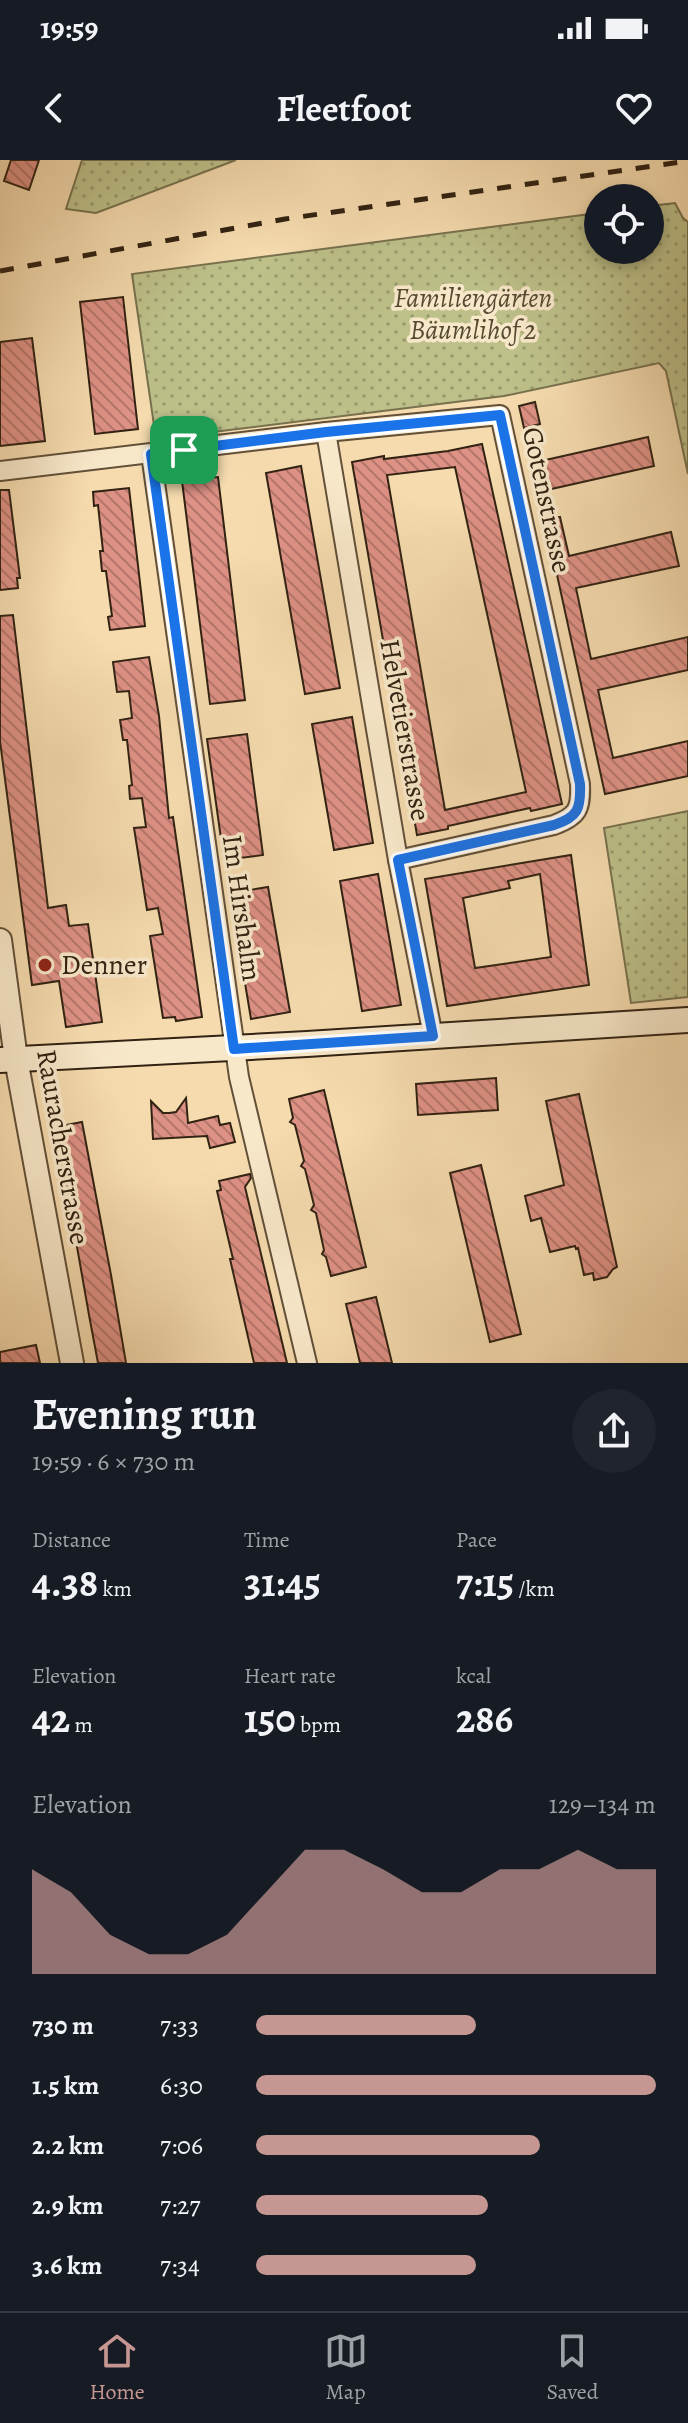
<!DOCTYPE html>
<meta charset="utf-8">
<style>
:root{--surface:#171b24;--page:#20242c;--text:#f1f3f6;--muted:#9ea1a6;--line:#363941;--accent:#c59692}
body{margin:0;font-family:Alegreya,serif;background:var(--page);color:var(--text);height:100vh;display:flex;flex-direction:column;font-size:30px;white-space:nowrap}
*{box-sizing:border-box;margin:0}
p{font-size:26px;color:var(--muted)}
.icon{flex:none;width:44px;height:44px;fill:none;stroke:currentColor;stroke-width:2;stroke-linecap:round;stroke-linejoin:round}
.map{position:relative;height:1203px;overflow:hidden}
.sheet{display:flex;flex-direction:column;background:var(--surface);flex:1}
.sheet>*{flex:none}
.controls{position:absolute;left:584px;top:24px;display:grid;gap:16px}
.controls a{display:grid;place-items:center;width:80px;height:80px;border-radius:50%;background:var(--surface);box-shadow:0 4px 12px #0003;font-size:40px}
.pin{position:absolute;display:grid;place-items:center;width:68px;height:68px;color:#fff;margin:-34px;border-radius:16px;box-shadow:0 4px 12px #0006}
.round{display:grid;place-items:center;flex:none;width:84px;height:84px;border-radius:42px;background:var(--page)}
.headline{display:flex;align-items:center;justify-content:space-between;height:136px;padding:0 32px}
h1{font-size:44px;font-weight:700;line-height:60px}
.metrics{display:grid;grid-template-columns:repeat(3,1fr);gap:12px;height:136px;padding:8px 32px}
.metrics div{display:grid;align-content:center}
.metrics b{font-size:40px;font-weight:700}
.metrics small{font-size:22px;font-weight:400}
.metrics p{font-size:22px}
.chart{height:224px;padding:16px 32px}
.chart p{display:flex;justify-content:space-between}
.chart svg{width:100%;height:144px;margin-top:8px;fill:var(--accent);opacity:.7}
ul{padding:0 32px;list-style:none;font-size:26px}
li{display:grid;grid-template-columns:128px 96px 1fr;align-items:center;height:60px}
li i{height:20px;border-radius:10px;background:var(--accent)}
.status{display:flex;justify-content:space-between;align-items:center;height:56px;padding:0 40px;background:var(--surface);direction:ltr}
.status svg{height:22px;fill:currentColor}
header{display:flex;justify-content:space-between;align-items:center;height:104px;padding:0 32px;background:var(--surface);font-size:36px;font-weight:700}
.dock{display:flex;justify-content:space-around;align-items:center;height:112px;border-top:2px solid var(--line);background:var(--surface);font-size:22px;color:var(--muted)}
.dock a{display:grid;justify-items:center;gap:4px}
.dock .current{color:var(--accent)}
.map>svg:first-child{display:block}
</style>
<div class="status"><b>19:59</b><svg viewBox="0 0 49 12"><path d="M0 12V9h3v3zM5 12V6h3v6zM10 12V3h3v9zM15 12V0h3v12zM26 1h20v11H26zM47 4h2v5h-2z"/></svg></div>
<header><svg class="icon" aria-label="back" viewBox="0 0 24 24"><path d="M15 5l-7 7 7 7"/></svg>Fleetfoot<svg class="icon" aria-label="heart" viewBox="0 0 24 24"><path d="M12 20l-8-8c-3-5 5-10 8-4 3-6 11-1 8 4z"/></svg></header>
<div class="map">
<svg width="688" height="1203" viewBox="0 0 688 1203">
<defs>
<pattern id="green-dots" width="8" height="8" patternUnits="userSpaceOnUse" patternTransform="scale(2)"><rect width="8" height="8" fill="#bdc089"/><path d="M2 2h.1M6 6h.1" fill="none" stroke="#9a9c6f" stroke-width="1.8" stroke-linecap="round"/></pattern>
<pattern id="building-back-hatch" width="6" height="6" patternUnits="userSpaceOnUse" patternTransform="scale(2)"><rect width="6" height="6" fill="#de9185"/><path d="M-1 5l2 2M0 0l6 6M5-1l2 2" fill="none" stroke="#b5766b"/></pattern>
</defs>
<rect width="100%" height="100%" fill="#f5dbae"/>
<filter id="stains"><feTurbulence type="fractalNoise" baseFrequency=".0025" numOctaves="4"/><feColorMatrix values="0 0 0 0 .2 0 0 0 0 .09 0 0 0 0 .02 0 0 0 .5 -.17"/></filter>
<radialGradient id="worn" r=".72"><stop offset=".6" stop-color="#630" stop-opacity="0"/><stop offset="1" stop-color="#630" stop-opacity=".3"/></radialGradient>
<g fill="url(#green-dots)" stroke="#77714e" stroke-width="2">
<path d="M82 0H236L96 53 66 49Z"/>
<path d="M675 43 683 58 688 62V314L666 211 659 203 504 236 156 279 132 114 598 53V90H650V46Z"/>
<path d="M688 651V837L631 843 604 668Z"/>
</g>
<g fill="url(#building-back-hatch)" stroke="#312212" stroke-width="2" fill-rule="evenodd">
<path d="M11 0H39L29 30 4 21Z"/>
<path d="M123 137 138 269 95 274 80 142Z"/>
<path d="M32 178 45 281 0 286V182Z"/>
<path d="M535 242 540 264 524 268 519 246Z"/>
<path d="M648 277 654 306 538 332 532 303Z"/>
<path d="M482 284 562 644 531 651 530 648 448 666V669L417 675 352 302 384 296V299L448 291ZM455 307 526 632 445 650 387 315Z"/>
<path d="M301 306 340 528 305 534 266 313Z"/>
<path d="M218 317 245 540 210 544 182 321Z"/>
<path d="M129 328 145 466 110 470 108 457 112 456 106 411H102L100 391H103L98 345 94 346 93 332Z"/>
<path d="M0 330H9L20 418H17L18 428 0 430Z"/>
<path d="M560 357 569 396 671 372 679 406 576 428 591 499 688 477V510L598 530 613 598 688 581V616L605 634 545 360Z"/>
<path d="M13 455 48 748 66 745 69 766 88 764 102 862 66 867 59 821 32 825 0 581V456Z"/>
<path d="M149 497 159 556 169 658 173 657 202 857 176 861 175 857 163 858 150 776 163 774 158 748 147 750 134 668 146 667 142 638 130 639 129 626 132 625 127 580H123L120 560 132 558 129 531 117 532 113 502Z"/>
<path d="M352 557 373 683 334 690 312 564Z"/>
<path d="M247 574 263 695 224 700 207 579Z"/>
<path d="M571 695 589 825 447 846 425 719ZM540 714 551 797 475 808 463 738 510 728 508 721Z"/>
<path d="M378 714 401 845 362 851 340 721Z"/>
<path d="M268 727 290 852 251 859 230 733Z"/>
<path d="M496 918 498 950 418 955 416 924Z"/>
<path d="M324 930 366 1107 331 1116 326 1097 322 1094 324 1090 316 1053 311 1050 314 1045 305 1009 301 1006 304 1001 295 965 290 962 293 958 289 939Z"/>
<path d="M579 934 617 1107 613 1109 607 1117 594 1120 593 1113 584 1115 578 1088 576 1089 575 1086 550 1092 541 1058 531 1061 525 1036 564 1025 546 941Z"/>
<path d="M186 938 188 963 218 956 220 965 230 963 235 982 210 988 207 976 153 979 151 941 163 953H169L176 952Z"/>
<path d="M82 962 111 1115 126 1203H98L89 1155 56 967Z"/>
<path d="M481 1005 521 1174 490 1182 450 1013Z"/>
<path d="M250 1014 251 1018 245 1027 287 1203H254L230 1099H233L217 1031 221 1030 219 1021Z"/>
<path d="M376 1137 392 1203H360L346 1144Z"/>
<path d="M36 1185 40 1203H0V1192Z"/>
</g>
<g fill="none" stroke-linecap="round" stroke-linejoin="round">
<defs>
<g id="minor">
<path d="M326 272 398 700 433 876"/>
<path d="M151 294 239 917 307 1203"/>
<path d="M0 311 326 272 500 255 580 624C581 649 578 656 554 665L398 700"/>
</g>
<path id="tertiary" d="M0 780 16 899 72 1203"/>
<path id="secondary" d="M0 900 307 884 688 860"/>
</defs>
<use href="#minor" stroke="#625039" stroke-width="22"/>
<use href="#tertiary" stroke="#625039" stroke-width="26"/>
<use href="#secondary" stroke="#312212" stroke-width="28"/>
<use href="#minor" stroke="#f8e8ca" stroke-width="18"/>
<use href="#tertiary" stroke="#f8e8ca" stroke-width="22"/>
<use href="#secondary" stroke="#f8e8ca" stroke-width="24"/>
<path stroke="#312212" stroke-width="5" stroke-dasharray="14 14" stroke-linecap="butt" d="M0 111 285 59 688 1"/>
</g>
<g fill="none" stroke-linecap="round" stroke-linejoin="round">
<defs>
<path id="route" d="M500 255 580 624C581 649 578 657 554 665L398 700 433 876 234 889 151 294 326 272Z"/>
</defs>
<use href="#route" stroke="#fff" stroke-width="16"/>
<use href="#route" stroke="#1a73e8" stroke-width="10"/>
</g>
<circle fill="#8f2418" stroke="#f8e8ca" stroke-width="3" cx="45" cy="805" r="8"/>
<g text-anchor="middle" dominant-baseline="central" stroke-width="7" stroke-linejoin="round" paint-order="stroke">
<g font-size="28" font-style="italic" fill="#544a30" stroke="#f8e8ca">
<text x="473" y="138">Familiengärten<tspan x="473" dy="32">Bäumlihof 2</tspan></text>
</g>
<g font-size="28" fill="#312212" stroke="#f8e8ca">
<text transform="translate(547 340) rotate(78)">Gotenstrasse</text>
<text transform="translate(405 570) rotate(80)">Helvetierstrasse</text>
<text transform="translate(242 748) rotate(82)">Im Hirshalm</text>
<text transform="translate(63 987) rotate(80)">Rauracherstrasse</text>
</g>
<g font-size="28" fill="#312212" stroke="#f8e8ca" text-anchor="start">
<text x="61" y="805">Denner</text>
</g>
</g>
<rect width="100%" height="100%" filter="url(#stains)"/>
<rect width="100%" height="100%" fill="url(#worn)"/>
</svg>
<div class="controls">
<a><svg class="icon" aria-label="locate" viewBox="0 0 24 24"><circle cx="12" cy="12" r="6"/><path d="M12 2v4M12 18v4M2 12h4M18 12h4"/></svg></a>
</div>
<div class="pin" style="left:184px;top:290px;background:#1e9e55"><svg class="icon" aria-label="arrive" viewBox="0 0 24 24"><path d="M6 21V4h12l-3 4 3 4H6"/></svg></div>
</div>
<section class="sheet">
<div class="headline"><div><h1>Evening run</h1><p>19:59 · 6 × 730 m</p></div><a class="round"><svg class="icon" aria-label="share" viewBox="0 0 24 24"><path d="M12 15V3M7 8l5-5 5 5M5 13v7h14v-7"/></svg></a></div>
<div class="metrics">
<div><p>Distance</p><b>4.38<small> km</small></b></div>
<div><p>Time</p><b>31:45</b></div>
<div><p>Pace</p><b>7:15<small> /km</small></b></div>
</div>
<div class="metrics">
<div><p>Elevation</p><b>42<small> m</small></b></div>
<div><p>Heart rate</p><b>150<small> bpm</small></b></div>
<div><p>kcal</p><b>286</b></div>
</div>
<div class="chart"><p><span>Elevation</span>129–134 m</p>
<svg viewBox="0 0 160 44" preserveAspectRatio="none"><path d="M0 44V12L10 19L20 32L30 38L40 38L50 32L60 19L70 6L80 6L90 12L100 19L110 19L120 12L130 12L140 6L150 12L160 12V44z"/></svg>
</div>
<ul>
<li><b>730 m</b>7:33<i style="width:55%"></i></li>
<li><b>1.5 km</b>6:30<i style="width:100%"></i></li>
<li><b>2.2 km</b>7:06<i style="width:71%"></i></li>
<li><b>2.9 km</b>7:27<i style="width:58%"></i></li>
<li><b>3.6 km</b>7:34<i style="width:55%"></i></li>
</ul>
</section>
<nav class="dock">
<a class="current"><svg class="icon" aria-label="home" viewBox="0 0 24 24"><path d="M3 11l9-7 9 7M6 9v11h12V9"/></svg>Home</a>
<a><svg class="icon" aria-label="map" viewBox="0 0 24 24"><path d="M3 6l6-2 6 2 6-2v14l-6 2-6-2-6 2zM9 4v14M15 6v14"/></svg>Map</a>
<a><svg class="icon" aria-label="saved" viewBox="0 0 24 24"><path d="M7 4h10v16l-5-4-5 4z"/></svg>Saved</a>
</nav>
